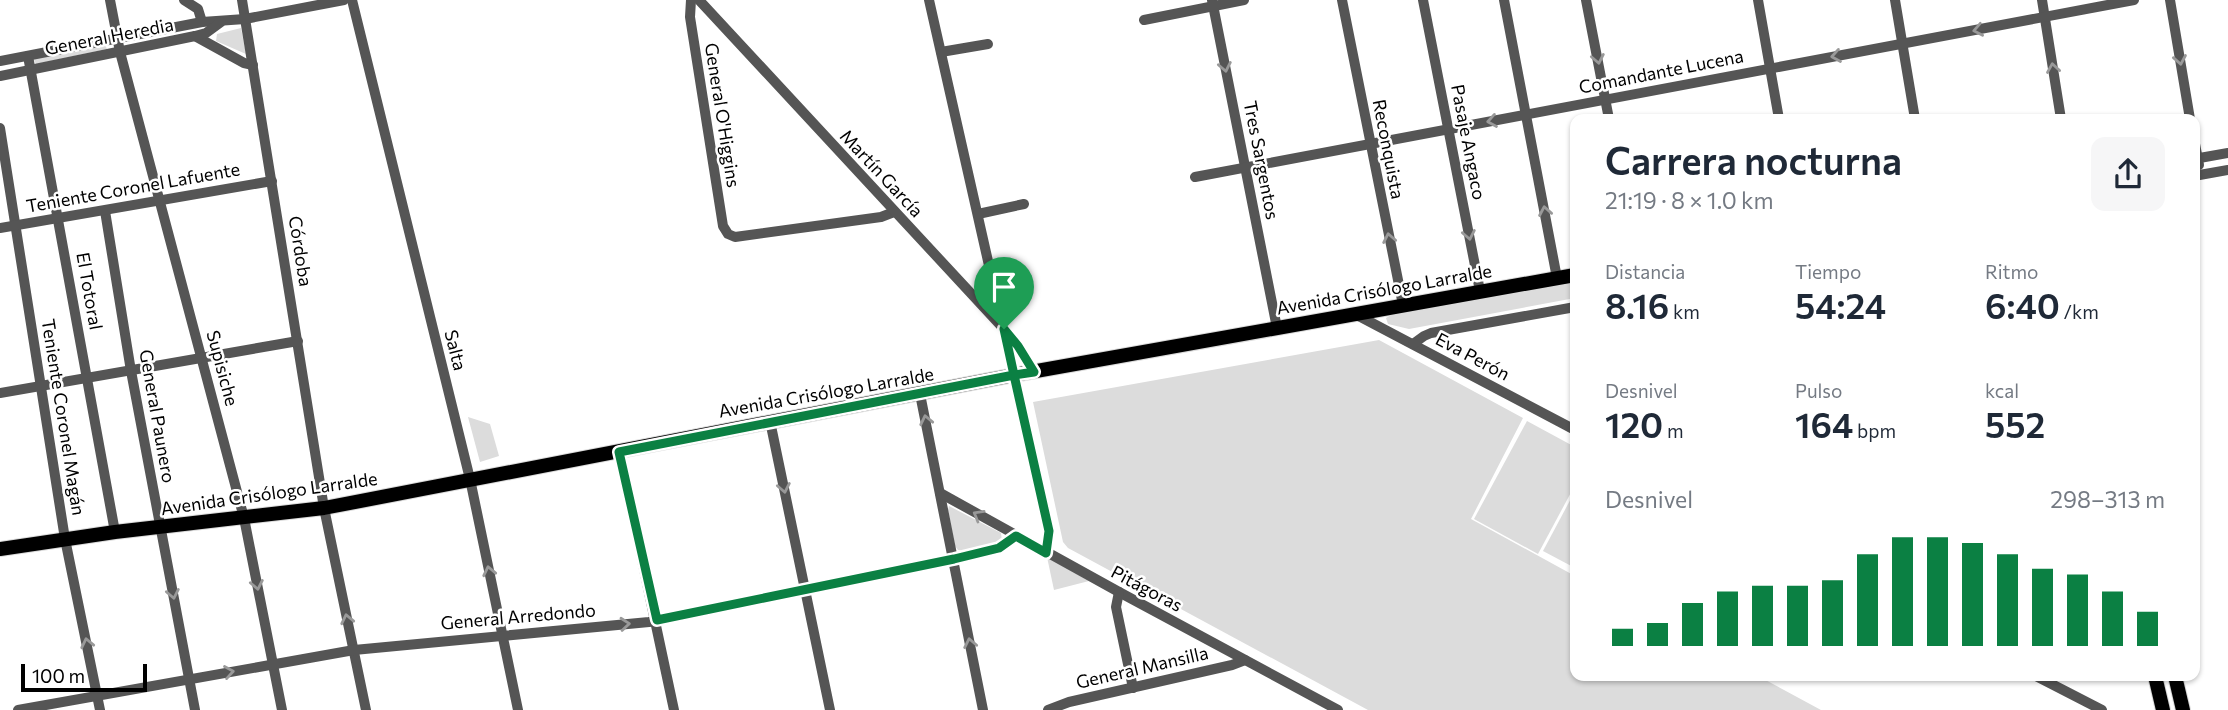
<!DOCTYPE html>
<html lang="es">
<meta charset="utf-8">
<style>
:root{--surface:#fff;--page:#f6f6f7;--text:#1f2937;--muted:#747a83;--accent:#0b8043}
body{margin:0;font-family:Commissioner,sans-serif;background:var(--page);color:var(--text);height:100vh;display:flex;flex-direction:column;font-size:26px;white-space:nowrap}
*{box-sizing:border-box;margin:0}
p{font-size:23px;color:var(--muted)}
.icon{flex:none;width:38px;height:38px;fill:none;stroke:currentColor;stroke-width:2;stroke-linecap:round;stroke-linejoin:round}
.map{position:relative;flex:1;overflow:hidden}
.sheet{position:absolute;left:1570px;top:114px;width:630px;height:567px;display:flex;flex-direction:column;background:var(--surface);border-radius:14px;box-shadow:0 2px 5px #0004}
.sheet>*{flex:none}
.scale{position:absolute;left:21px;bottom:18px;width:126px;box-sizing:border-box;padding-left:7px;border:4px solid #000;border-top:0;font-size:19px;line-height:24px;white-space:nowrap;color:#000;-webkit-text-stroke:5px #fff;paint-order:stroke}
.pin{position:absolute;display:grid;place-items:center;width:60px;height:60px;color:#fff;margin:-72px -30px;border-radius:50% 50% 50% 0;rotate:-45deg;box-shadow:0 0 7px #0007}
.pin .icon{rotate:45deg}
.round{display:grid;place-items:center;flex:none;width:74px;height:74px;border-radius:14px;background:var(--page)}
.summary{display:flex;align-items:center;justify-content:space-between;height:119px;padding:0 35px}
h1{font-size:38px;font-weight:600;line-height:52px}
.figures{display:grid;grid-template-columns:repeat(3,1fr);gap:10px;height:119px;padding:7px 35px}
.figures div{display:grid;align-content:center}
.figures b{font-size:35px;font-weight:600}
.figures small{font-size:19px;font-weight:400}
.figures p{font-size:19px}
.chart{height:196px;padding:14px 35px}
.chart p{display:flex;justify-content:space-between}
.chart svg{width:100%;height:126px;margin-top:7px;stroke:var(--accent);stroke-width:6}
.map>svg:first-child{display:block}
</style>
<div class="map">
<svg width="2228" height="710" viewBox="0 0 2228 710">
<rect width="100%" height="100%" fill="#fff"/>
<g fill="#dcdcdc">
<path d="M241 28 246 54 216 41 217 34Z"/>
<path d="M105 45 107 49 36 64 34 60 35 58Z"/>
<path d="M1575 281V298L1409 329 1388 324 1386 318 1391 315Z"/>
<path d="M1379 340 1523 418 1471 519 1575 576V676H1758L1821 710H1368L1068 548 1063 542 1033 402Z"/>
<path d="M468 417 490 424 499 456 480 462Z"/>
<path d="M1527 421 1575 447V485L1538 554 1474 519Z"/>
<path d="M1575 491V568L1543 551Z"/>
<path d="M949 506 1001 533 1002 541 963 551 958 550 955 546 948 510Z"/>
<path d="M1047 557 1089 581 1054 590Z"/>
</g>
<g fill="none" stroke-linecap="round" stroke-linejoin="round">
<defs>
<g id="major">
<path d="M0 549 115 532 324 508 1014 375 1575 275"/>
<path d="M2155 676 2163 710"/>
<path d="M2175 676 2183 710"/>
</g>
</defs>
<use href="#major" stroke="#dbdbdb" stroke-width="16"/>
<g stroke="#555" stroke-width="10">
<path d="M110 0 120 52 244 518 282 710"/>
<path d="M184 0 198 9 202 22"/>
<path d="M242 0 324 508 366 710"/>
<path d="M352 0 470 479 518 710"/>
<path d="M691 0 690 17 723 226 728 234 735 237 881 217 894 212"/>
<path d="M699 0 1004 329 1018 346 1034 372"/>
<path d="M929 0 1049 531 1046 553"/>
<path d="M1212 0 1277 328"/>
<path d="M1342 0 1403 305"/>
<path d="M1423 0 1480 291"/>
<path d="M1504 0 1557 278"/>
<path d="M1586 0 1609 119"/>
<path d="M1758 0 1779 119"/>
<path d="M1895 0 1915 119"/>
<path d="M2042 0 2061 119"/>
<path d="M2170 0 2190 119"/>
<path d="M1144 20 1244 0"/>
<path d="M195 36 244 63 253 65"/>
<path d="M941 52 988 44"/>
<path d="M28 56 115 532"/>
<path d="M0 61 202 22 245 19 344 0"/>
<path d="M0 76 195 36 206 33 221 22"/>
<path d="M0 128 65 539 100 710"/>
<path d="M2195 144 2199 165"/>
<path d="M2194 159 2228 153"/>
<path d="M2194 176 2228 170"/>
<path d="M1195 177 2134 0"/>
<path d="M105 211 131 371 195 710"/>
<path d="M978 214 1024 204"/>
<path d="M0 228 272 181"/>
<path d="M1355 314 1575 430"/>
<path d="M1413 344 1424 336 1431 333 1575 307"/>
<path d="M0 393 298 341"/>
<path d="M920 394 983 710"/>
<path d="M770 421 830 710"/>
<path d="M619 452 674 710"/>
<path d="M940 493 1119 592 1338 710"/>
<path d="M1119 592 1116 607 1133 688"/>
<path d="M2036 676 2102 710"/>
<path d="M18 710 354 650 649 622 954 559 999 548 1016 536"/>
<path d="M1048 710 1069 702 1232 665 1245 660"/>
</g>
<use href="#major" stroke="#000" stroke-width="14"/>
</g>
<defs><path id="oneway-chevron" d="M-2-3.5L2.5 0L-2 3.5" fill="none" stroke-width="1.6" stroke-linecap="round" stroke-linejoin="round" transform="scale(1.75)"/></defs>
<g stroke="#999">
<use href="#oneway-chevron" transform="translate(1978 30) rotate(169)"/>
<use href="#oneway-chevron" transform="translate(1836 56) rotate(170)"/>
<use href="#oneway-chevron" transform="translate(1598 59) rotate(79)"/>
<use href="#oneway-chevron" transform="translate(2180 60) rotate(80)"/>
<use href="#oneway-chevron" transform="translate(1225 67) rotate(79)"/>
<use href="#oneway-chevron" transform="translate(2053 68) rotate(-99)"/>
<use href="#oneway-chevron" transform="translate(1492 121) rotate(170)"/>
<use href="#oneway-chevron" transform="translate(1545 211) rotate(-100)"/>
<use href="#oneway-chevron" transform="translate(1469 235) rotate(79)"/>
<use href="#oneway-chevron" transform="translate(1389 238) rotate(-101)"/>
<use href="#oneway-chevron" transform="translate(926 420) rotate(-102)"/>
<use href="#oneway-chevron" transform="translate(784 488) rotate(79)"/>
<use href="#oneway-chevron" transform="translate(978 515) rotate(-150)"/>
<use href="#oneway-chevron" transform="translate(489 571) rotate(-102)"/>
<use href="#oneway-chevron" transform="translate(257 585) rotate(79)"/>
<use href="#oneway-chevron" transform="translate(173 594) rotate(79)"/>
<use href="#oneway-chevron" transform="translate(347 619) rotate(-102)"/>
<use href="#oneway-chevron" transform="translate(625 624) rotate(-5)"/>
<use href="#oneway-chevron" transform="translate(87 643) rotate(-102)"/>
<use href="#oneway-chevron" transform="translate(970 643) rotate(-101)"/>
<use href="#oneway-chevron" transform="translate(229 672) rotate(-10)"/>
</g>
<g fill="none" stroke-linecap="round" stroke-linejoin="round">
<defs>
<path id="route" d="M1004 329 1014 375 619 452 657 620 954 559 999 548 1016 536 1046 553 1049 531 1014 375 1034 372 1018 346 1004 329"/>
</defs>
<use href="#route" stroke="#fff" stroke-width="14"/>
<use href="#route" stroke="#0b8043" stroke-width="9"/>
</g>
<g text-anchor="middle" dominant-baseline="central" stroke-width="5" stroke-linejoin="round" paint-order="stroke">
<g font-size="18" fill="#000" stroke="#fff">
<text transform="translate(109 36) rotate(-11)">General Heredia</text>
<text transform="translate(1661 71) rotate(-11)">Comandante Lucena</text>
<text transform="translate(723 115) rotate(81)">General O'Higgins</text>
<text transform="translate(1469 142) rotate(79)">Pasaje Angaco</text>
<text transform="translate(1389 149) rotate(79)">Reconquista</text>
<text transform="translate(1262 160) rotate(79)">Tres Sargentos</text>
<text transform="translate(882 173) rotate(47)">Martín García</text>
<text transform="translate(133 187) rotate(-10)">Teniente Coronel Lafuente</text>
<text transform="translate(301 251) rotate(81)">Córdoba</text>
<text transform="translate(1384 289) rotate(-10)">Avenida Crisólogo Larralde</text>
<text transform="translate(90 291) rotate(80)">El Totoral</text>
<text transform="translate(456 350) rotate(76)">Salta</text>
<text transform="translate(1473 356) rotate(28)">Eva Perón</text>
<text transform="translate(223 368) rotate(75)">Supisiche</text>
<text transform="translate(826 392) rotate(-10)">Avenida Crisólogo Larralde</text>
<text transform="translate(158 416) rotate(80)">General Paunero</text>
<text transform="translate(64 417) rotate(81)">Teniente Coronel Magán</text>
<text transform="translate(269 493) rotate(-8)">Avenida Crisólogo Larralde</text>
<text transform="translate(1147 588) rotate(28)">Pitágoras</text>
<text transform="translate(518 616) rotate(-5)">General Arredondo</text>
<text transform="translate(1142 667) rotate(-13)">General Mansilla</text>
</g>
</g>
</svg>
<div class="scale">100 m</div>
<div class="pin" style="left:1004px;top:329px;background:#1e9e55"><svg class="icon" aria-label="arrive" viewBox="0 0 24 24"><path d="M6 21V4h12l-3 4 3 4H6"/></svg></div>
<section class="sheet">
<div class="summary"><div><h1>Carrera nocturna</h1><p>21:19 · 8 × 1.0 km</p></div><a class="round"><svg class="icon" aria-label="share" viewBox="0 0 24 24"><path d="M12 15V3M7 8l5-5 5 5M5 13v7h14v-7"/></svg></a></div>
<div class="figures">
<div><p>Distancia</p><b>8.16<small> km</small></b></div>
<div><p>Tiempo</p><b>54:24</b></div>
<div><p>Ritmo</p><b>6:40<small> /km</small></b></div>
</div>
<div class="figures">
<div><p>Desnivel</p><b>120<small> m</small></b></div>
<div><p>Pulso</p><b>164<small> bpm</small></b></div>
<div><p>kcal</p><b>552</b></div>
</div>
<div class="chart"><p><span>Desnivel</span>298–313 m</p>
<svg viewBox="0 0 160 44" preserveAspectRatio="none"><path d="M5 44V38M15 44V36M25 44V29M35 44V25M45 44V23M55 44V23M65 44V21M75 44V12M85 44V6M95 44V6M105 44V8M115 44V12M125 44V17M135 44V19M145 44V25M155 44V32"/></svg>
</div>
</section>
</div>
